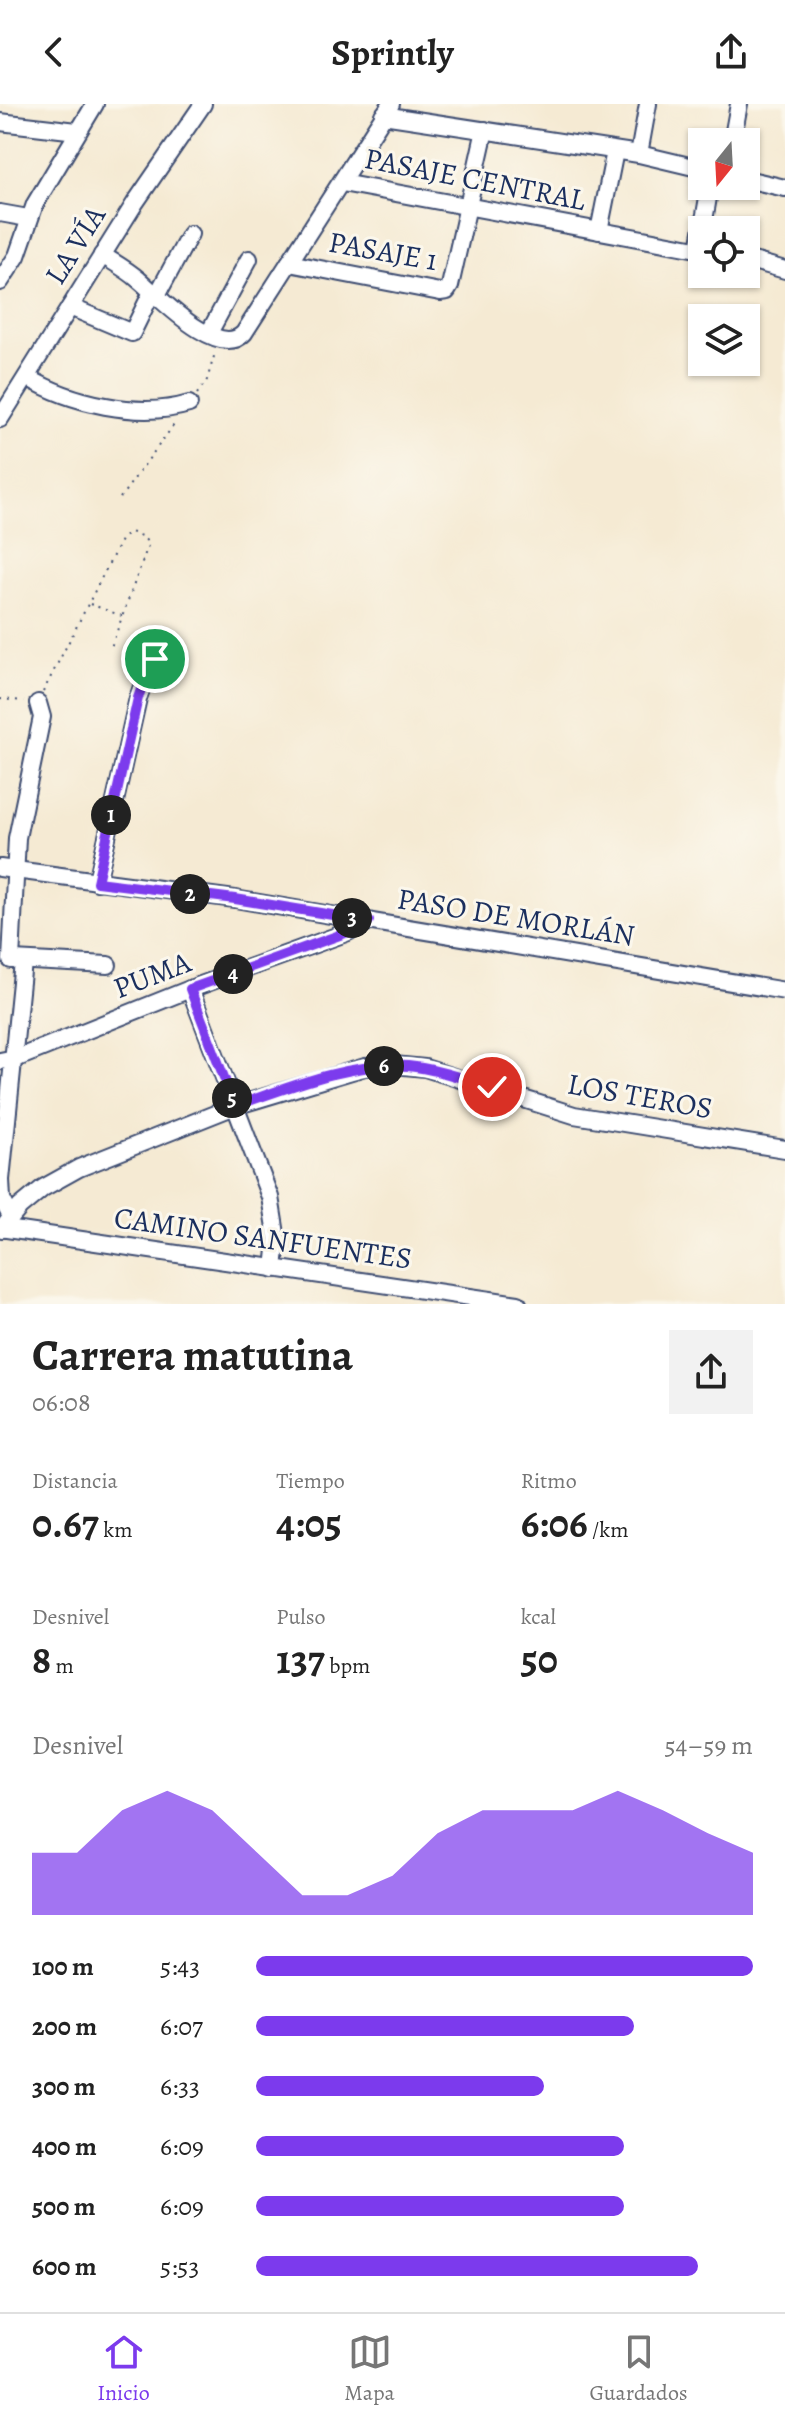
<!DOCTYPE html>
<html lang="es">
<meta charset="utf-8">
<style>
:root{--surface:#fff;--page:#f2f2f2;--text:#222;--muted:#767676;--line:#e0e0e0;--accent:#7c3aed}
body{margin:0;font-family:Alegreya,serif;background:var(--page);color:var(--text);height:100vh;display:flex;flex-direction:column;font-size:30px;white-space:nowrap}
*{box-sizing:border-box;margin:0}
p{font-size:26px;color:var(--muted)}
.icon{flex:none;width:44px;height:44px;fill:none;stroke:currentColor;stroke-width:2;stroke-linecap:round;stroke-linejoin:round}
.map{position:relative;height:1200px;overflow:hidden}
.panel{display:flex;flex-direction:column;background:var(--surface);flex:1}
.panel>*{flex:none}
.needle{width:52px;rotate:198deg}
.buttons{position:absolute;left:688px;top:24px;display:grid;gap:16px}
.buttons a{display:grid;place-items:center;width:72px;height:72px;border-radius:0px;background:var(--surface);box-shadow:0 2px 6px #0004;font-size:40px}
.pin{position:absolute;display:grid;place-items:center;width:68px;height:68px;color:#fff;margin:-34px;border:4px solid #fff;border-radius:50%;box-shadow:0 2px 8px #0007}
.km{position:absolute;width:40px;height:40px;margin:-20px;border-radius:50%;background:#222;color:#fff;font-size:22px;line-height:40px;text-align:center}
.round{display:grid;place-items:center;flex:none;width:84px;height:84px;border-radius:0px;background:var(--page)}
.headline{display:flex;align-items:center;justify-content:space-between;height:136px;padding:0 32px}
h1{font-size:44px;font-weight:700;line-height:60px}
.metrics{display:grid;grid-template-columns:repeat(3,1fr);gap:12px;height:136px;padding:8px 32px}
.metrics div{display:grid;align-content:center}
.metrics b{font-size:40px;font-weight:700}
.metrics small{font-size:22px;font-weight:400}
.metrics p{font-size:22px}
.chart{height:224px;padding:16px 32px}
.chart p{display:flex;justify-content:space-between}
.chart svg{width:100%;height:144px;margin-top:8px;fill:var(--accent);opacity:.7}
ul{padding:0 32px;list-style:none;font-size:26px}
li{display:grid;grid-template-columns:128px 96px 1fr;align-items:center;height:60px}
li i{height:20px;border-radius:10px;background:var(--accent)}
header{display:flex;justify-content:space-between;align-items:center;height:104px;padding:0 32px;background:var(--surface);font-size:36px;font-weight:700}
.dock{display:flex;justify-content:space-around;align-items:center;height:112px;border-top:2px solid var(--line);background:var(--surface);font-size:22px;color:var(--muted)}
.dock a{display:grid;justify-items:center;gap:4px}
.dock .active{color:var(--accent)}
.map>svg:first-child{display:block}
</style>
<header><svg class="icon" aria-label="back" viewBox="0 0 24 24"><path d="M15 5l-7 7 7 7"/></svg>Sprintly<svg class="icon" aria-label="share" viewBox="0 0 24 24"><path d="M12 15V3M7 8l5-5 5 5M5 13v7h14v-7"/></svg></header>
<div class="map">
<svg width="785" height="1200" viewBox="0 0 785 1200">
<rect width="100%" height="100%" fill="#fbf7ec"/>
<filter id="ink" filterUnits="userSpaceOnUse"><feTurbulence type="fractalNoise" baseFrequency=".0125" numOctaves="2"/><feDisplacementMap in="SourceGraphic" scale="16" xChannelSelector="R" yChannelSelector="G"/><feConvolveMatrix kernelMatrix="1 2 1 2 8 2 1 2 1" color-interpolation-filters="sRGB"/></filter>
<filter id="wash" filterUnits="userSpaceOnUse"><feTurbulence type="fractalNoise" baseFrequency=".006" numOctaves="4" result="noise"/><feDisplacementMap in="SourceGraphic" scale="32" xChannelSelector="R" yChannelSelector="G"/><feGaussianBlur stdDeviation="1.8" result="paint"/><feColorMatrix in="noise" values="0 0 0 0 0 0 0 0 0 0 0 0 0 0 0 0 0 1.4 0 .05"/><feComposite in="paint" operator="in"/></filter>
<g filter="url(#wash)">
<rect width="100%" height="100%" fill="#f5ead3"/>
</g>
<g filter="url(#ink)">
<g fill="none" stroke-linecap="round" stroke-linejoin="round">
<defs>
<g id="minor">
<path d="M383 11 639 50 702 65"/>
<path d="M0 18 77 27"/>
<path d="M732 38 739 0"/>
<path d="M639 50 648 0"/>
<path d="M746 75 785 84"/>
<path d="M342 79 702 146"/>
<path d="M0 109 28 114"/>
<path d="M599 127 615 47"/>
<path d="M699 145 710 82"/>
<path d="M102 151C115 159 128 166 139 176 158 192 219 257 244 229L391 0"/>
<path d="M746 155 785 166"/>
<path d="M289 159 440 188 447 187 450 182 485 26"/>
<path d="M0 178 17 152 35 100 95 0"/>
<path d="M156 193 190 130"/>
<path d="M70 203 132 229 152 188"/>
<path d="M209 229 249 155"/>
<path d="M27 273C70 299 139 315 189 300"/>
<path d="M0 315 135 99 203 0"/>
<path d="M0 764 235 795 785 887"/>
<path d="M97 778 138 594 148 566 155 555"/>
<path d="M11 856 17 734 42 613 38 599"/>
<path d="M13 856 108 861"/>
<path d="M190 885 270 1093 277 1136 274 1165"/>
<path d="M0 957 20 953 190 885 348 828 369 817"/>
<path d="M11 1113 2 1095 1 1076 23 858"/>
<path d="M0 1124 518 1200"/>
<path d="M2 1125 20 1103 43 1084 79 1064 235 1002 365 963 394 961 425 964 574 1011 785 1045"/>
</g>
</defs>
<use href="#minor" stroke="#3c4b70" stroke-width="20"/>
<g stroke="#3c4b70" stroke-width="2" stroke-dasharray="2 6" stroke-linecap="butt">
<path d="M197 290 207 276 215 249"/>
<path d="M120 394 176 318"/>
<path d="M90 500 122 512"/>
<path d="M43 588 121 436 130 428 141 432 149 439 110 546"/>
<path d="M0 595 24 597"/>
</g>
<use href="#minor" stroke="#fff" stroke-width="16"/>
</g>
</g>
<g fill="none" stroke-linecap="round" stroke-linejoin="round" filter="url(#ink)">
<defs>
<path id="route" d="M155 555 148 566 138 594 97 778 235 795 369 817 348 828 190 885 235 1002C287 984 353 957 408 962 437 965 464 975 492 983"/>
</defs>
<use href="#route" stroke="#fff" stroke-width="16"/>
<use href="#route" stroke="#7c3aed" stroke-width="10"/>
</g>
<g text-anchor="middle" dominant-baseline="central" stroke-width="6" stroke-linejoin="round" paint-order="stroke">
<g font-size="30" fill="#1b2f5e" stroke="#fbf7ec">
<text transform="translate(475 75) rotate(11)">PASAJE CENTRAL</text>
<text transform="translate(75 141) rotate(-58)">LA VÍA</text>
<text transform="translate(383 147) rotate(10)">PASAJE 1</text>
<text transform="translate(516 813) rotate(9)">PASO DE MORLÁN</text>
<text transform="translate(152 871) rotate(-21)">PUMA</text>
<text transform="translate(640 992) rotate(10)">LOS TEROS</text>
<text transform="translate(263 1134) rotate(8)">CAMINO SANFUENTES</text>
</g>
</g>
</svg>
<div class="buttons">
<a><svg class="needle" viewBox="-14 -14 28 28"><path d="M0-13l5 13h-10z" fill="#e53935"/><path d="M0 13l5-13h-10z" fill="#767676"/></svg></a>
<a><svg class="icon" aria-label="locate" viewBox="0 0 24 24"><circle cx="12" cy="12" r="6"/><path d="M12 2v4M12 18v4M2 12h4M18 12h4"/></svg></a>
<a><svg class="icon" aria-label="layers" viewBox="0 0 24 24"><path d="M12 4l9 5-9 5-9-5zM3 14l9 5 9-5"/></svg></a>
</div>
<div class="pin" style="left:155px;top:555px;background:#1e9e55"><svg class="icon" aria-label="arrive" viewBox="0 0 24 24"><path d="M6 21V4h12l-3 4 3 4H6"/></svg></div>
<div class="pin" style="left:492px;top:983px;background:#d93025"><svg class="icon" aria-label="check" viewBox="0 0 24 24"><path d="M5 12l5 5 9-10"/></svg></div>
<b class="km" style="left:111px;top:711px">1</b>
<b class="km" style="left:190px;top:790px">2</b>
<b class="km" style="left:352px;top:814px">3</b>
<b class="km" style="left:233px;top:870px">4</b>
<b class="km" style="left:232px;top:994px">5</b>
<b class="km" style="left:384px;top:962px">6</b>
</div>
<section class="panel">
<div class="headline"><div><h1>Carrera matutina</h1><p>06:08</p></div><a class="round"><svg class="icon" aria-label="share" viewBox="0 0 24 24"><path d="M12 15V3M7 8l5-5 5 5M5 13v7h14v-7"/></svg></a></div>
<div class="metrics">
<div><p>Distancia</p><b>0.67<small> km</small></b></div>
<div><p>Tiempo</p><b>4:05</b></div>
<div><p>Ritmo</p><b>6:06<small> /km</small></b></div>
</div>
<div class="metrics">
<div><p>Desnivel</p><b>8<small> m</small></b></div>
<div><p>Pulso</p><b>137<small> bpm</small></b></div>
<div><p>kcal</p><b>50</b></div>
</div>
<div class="chart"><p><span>Desnivel</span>54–59 m</p>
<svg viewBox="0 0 160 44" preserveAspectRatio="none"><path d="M0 44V25L10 25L20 12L30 6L40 12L50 25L60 38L70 38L80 32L90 19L100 12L110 12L120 12L130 6L140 12L150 19L160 25V44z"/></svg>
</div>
<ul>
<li><b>100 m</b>5:43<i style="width:100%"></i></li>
<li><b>200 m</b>6:07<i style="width:76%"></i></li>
<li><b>300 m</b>6:33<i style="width:58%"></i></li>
<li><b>400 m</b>6:09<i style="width:74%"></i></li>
<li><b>500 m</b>6:09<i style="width:74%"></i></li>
<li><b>600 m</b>5:53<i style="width:89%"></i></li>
</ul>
</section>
<nav class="dock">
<a class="active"><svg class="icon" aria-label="home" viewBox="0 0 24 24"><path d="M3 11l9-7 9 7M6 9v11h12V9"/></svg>Inicio</a>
<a><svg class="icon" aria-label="map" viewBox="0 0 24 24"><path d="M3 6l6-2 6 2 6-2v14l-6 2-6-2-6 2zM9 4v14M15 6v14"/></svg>Mapa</a>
<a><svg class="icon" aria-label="saved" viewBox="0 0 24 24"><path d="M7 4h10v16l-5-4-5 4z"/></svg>Guardados</a>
</nav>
